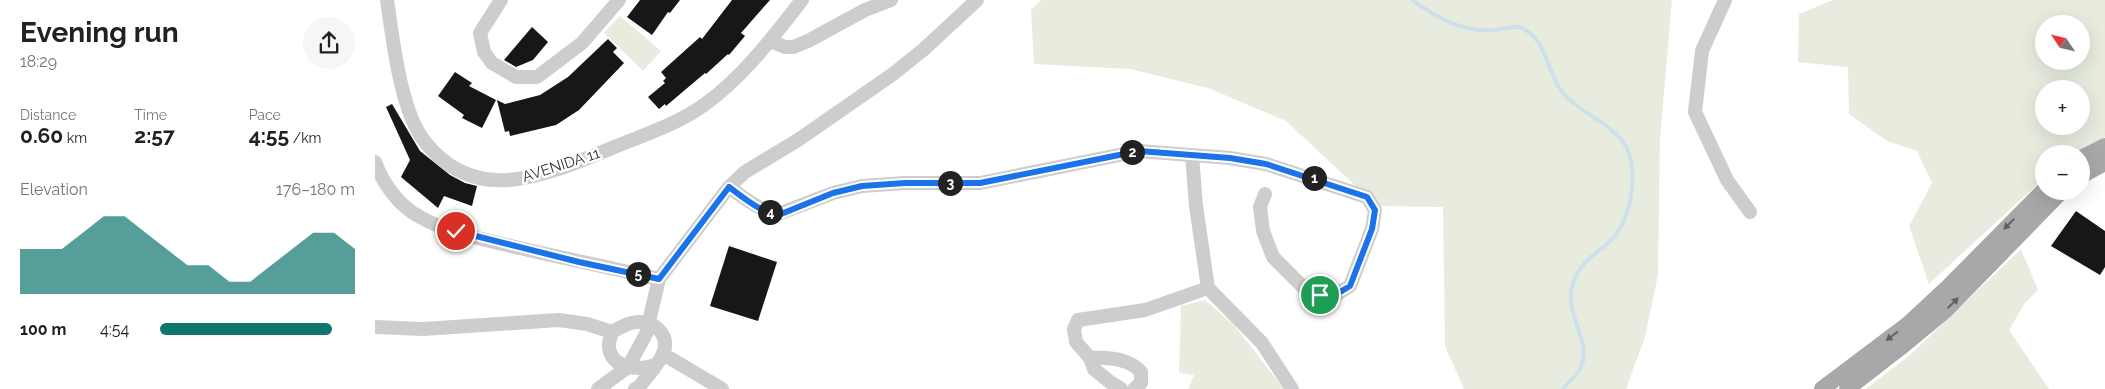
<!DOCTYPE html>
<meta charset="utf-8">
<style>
:root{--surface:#fff;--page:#f6f6f6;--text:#202124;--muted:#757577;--accent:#0f766e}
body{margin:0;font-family:Raleway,sans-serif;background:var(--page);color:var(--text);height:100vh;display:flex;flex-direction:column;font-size:19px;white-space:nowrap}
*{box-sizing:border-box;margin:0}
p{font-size:16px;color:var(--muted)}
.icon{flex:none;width:28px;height:28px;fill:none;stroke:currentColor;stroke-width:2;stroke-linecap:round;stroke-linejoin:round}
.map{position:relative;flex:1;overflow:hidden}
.sheet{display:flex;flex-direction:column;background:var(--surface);width:375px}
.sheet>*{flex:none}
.needle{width:32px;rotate:305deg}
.tools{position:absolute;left:1660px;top:15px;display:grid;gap:10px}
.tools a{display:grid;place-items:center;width:55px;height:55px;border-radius:50%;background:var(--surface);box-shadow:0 5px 20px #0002;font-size:25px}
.pin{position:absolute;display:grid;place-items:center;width:42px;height:42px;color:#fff;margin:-21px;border:2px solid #fff;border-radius:50%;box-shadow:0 1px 5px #0007}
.km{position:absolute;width:25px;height:25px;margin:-12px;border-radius:50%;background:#222;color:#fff;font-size:14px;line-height:25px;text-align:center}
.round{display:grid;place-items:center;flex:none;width:52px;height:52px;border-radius:26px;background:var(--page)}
.head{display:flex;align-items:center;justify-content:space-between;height:85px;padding:0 20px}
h1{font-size:28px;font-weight:700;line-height:38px}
.figures{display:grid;grid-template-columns:repeat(3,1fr);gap:8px;height:85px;padding:5px 20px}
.figures div{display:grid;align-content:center}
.figures b{font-size:21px;font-weight:700}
.figures small{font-size:14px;font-weight:400}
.figures p{font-size:14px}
.chart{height:140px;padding:10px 20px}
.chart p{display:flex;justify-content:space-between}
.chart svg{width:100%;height:90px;margin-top:5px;fill:var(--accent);opacity:.7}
ul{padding:0 20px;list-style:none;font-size:16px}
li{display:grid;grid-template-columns:80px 60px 1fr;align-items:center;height:38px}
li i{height:12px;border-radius:6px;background:var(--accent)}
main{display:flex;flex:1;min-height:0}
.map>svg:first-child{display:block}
</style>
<main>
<section class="sheet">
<div class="head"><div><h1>Evening run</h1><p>18:29</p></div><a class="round"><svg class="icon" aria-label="share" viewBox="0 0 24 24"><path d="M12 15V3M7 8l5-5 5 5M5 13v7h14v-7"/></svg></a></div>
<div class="figures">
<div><p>Distance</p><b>0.60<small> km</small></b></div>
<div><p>Time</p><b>2:57</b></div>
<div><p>Pace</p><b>4:55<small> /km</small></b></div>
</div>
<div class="chart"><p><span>Elevation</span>176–180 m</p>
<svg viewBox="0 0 160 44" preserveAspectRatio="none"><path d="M0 44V22L10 22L20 22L30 14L40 6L50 6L60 14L70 22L80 30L90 30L100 38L110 38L120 30L130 22L140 14L150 14L160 22V44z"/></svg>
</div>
<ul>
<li><b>100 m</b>4:54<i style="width:88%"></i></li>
</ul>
</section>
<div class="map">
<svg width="1730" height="389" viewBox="0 0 1730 389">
<rect width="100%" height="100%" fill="#fff"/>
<g fill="#e7ecdf" fill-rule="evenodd">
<path d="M666 0H1297L1285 139 1283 275 1270 337 1251 389H1089L1070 346 1068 207 1002 206 911 121 833 88 755 69 659 64 656 10Z"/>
<path d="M1458 0H1730V137L1694 154H1669V178L1554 284 1534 226 1557 183 1542 151 1512 141 1474 114 1473 67 1423 62 1424 14ZM1669 24H1706V61H1669ZM1669 89H1706V126H1669Z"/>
<path d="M245 16 286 51 268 71 229 33Z"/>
<path d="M1646 249 1663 290 1650 303 1634 330 1674 389H1491L1535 355Z"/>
<path d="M830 300 859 325 909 389H813L819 375 804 373 806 306Z"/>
</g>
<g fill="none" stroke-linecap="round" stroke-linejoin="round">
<path stroke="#cde0eb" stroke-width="4" d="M1037 0C1062 18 1088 33 1121 30 1129 29 1139 25 1147 28 1172 40 1172 71 1186 91 1202 111 1228 119 1245 138 1266 162 1258 214 1239 237 1224 254 1212 254 1200 278 1184 313 1220 340 1205 369 1201 376 1193 382 1188 389"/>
</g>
<g fill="#171717">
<path d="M265 0H305L295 13 293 12 277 35 252 17Z"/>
<path d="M357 0H395L366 33 370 36 354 55 353 54 331 74 330 73 291 106 290 104 284 109 273 97 290 83 288 81 291 78 286 72 325 37 327 39Z"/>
<path d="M157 27 173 42 158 60 141 67 129 60Z"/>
<path d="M233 39 242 48 238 52 249 63 204 110 181 125 135 136 134 131 130 132 122 100 130 104 165 95 193 77Z"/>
<path d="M80 72 97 83 94 86 121 100 107 128 87 118 89 115 63 96Z"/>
<path d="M17 104 45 151 75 175 90 183 102 186 97 206 69 196 63 208 26 177 35 160 11 107Z"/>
<path d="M1701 211 1730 231V267L1725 275 1676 246Z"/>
<path d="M354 246 402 262 383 321 335 306Z"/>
</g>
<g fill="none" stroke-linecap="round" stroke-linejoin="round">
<g stroke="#cdcdcd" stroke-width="14">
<path d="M12 0C18 39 25 111 50 142 102 208 173 174 237 148 268 135 301 125 329 105 368 77 398 37 427 0"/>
<path d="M126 0 105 33 109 52 117 63 141 77H162L207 43 244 0"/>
<path d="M1350 0 1327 51 1320 112 1352 180 1375 212"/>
<path d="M395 41 410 47H418L433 41 490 10 516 0"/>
<path d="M817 155 821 206 833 288 887 343 917 389"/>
<path d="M0 162C8 184 24 206 45 217 71 232 103 238 132 245 182 257 233 267 284 279"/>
<path d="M354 187C369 198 387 213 406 213L458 193 487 186 530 183H605L764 151 855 158 891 164 992 197 1000 210 997 229 975 286 960 295H945L928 287 898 257 888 231 885 207 890 194"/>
<path d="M0 327 48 329 184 320 212 324 237 332"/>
<path d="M288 354 347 389"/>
<path d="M715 358C732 357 754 358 766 372V383L759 389"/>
<path d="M223 389 253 367 271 334 284 279 354 187 370 172 423 140 518 74 548 50 602 0"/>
<path d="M260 389 264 387C272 376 285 364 289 351 294 334 279 321 262 322 254 322 244 328 237 332 236 336 234 341 234 344 233 369 266 372 282 364"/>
<path d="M746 389 735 382 719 369 715 358 701 342 699 329 703 320 770 310 833 288"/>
</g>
<g stroke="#a8a8a8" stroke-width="16">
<path d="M1706 158 1730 146"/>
<path d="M1706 176 1730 163"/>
<path d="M1447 389 1532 325 1575 285 1669 190"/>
<path d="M1472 389 1525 348 1571 310 1687 191"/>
</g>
</g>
<defs><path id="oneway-solid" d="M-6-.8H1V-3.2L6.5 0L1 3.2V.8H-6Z" transform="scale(1.25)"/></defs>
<g fill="#606060">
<use href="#oneway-solid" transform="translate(1634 224) rotate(134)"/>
<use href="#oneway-solid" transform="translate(1578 303) rotate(-44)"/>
<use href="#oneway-solid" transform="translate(1517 336) rotate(143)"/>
</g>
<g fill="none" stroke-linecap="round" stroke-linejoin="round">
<defs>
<path id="route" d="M81 231 204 262 284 279 354 187C369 198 387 214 406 214L458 193 487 186 530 183H605L764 151 855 158 891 164 992 197 1000 210 997 229 975 286 960 295H945"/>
</defs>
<use href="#route" stroke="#fff" stroke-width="10"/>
<use href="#route" stroke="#1a73e8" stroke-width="6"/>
</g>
<g text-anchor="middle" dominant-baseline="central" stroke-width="5" stroke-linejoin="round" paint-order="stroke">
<g font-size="15" fill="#303030" stroke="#fff">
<text transform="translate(186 165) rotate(-18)">AVENIDA 11</text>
</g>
</g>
</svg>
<div class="tools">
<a><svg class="needle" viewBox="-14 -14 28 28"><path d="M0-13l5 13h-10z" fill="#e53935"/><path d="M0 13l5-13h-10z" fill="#757577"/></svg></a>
<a>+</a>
<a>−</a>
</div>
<div class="pin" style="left:945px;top:295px;background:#1e9e55"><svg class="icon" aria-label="arrive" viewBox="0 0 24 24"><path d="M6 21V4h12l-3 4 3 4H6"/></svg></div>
<div class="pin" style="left:81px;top:231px;background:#d93025"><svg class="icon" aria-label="check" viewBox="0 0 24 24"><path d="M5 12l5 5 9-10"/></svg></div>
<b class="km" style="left:939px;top:178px">1</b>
<b class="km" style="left:757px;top:152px">2</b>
<b class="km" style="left:575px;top:183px">3</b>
<b class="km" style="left:395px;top:212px">4</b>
<b class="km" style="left:263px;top:274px">5</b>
</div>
</main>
